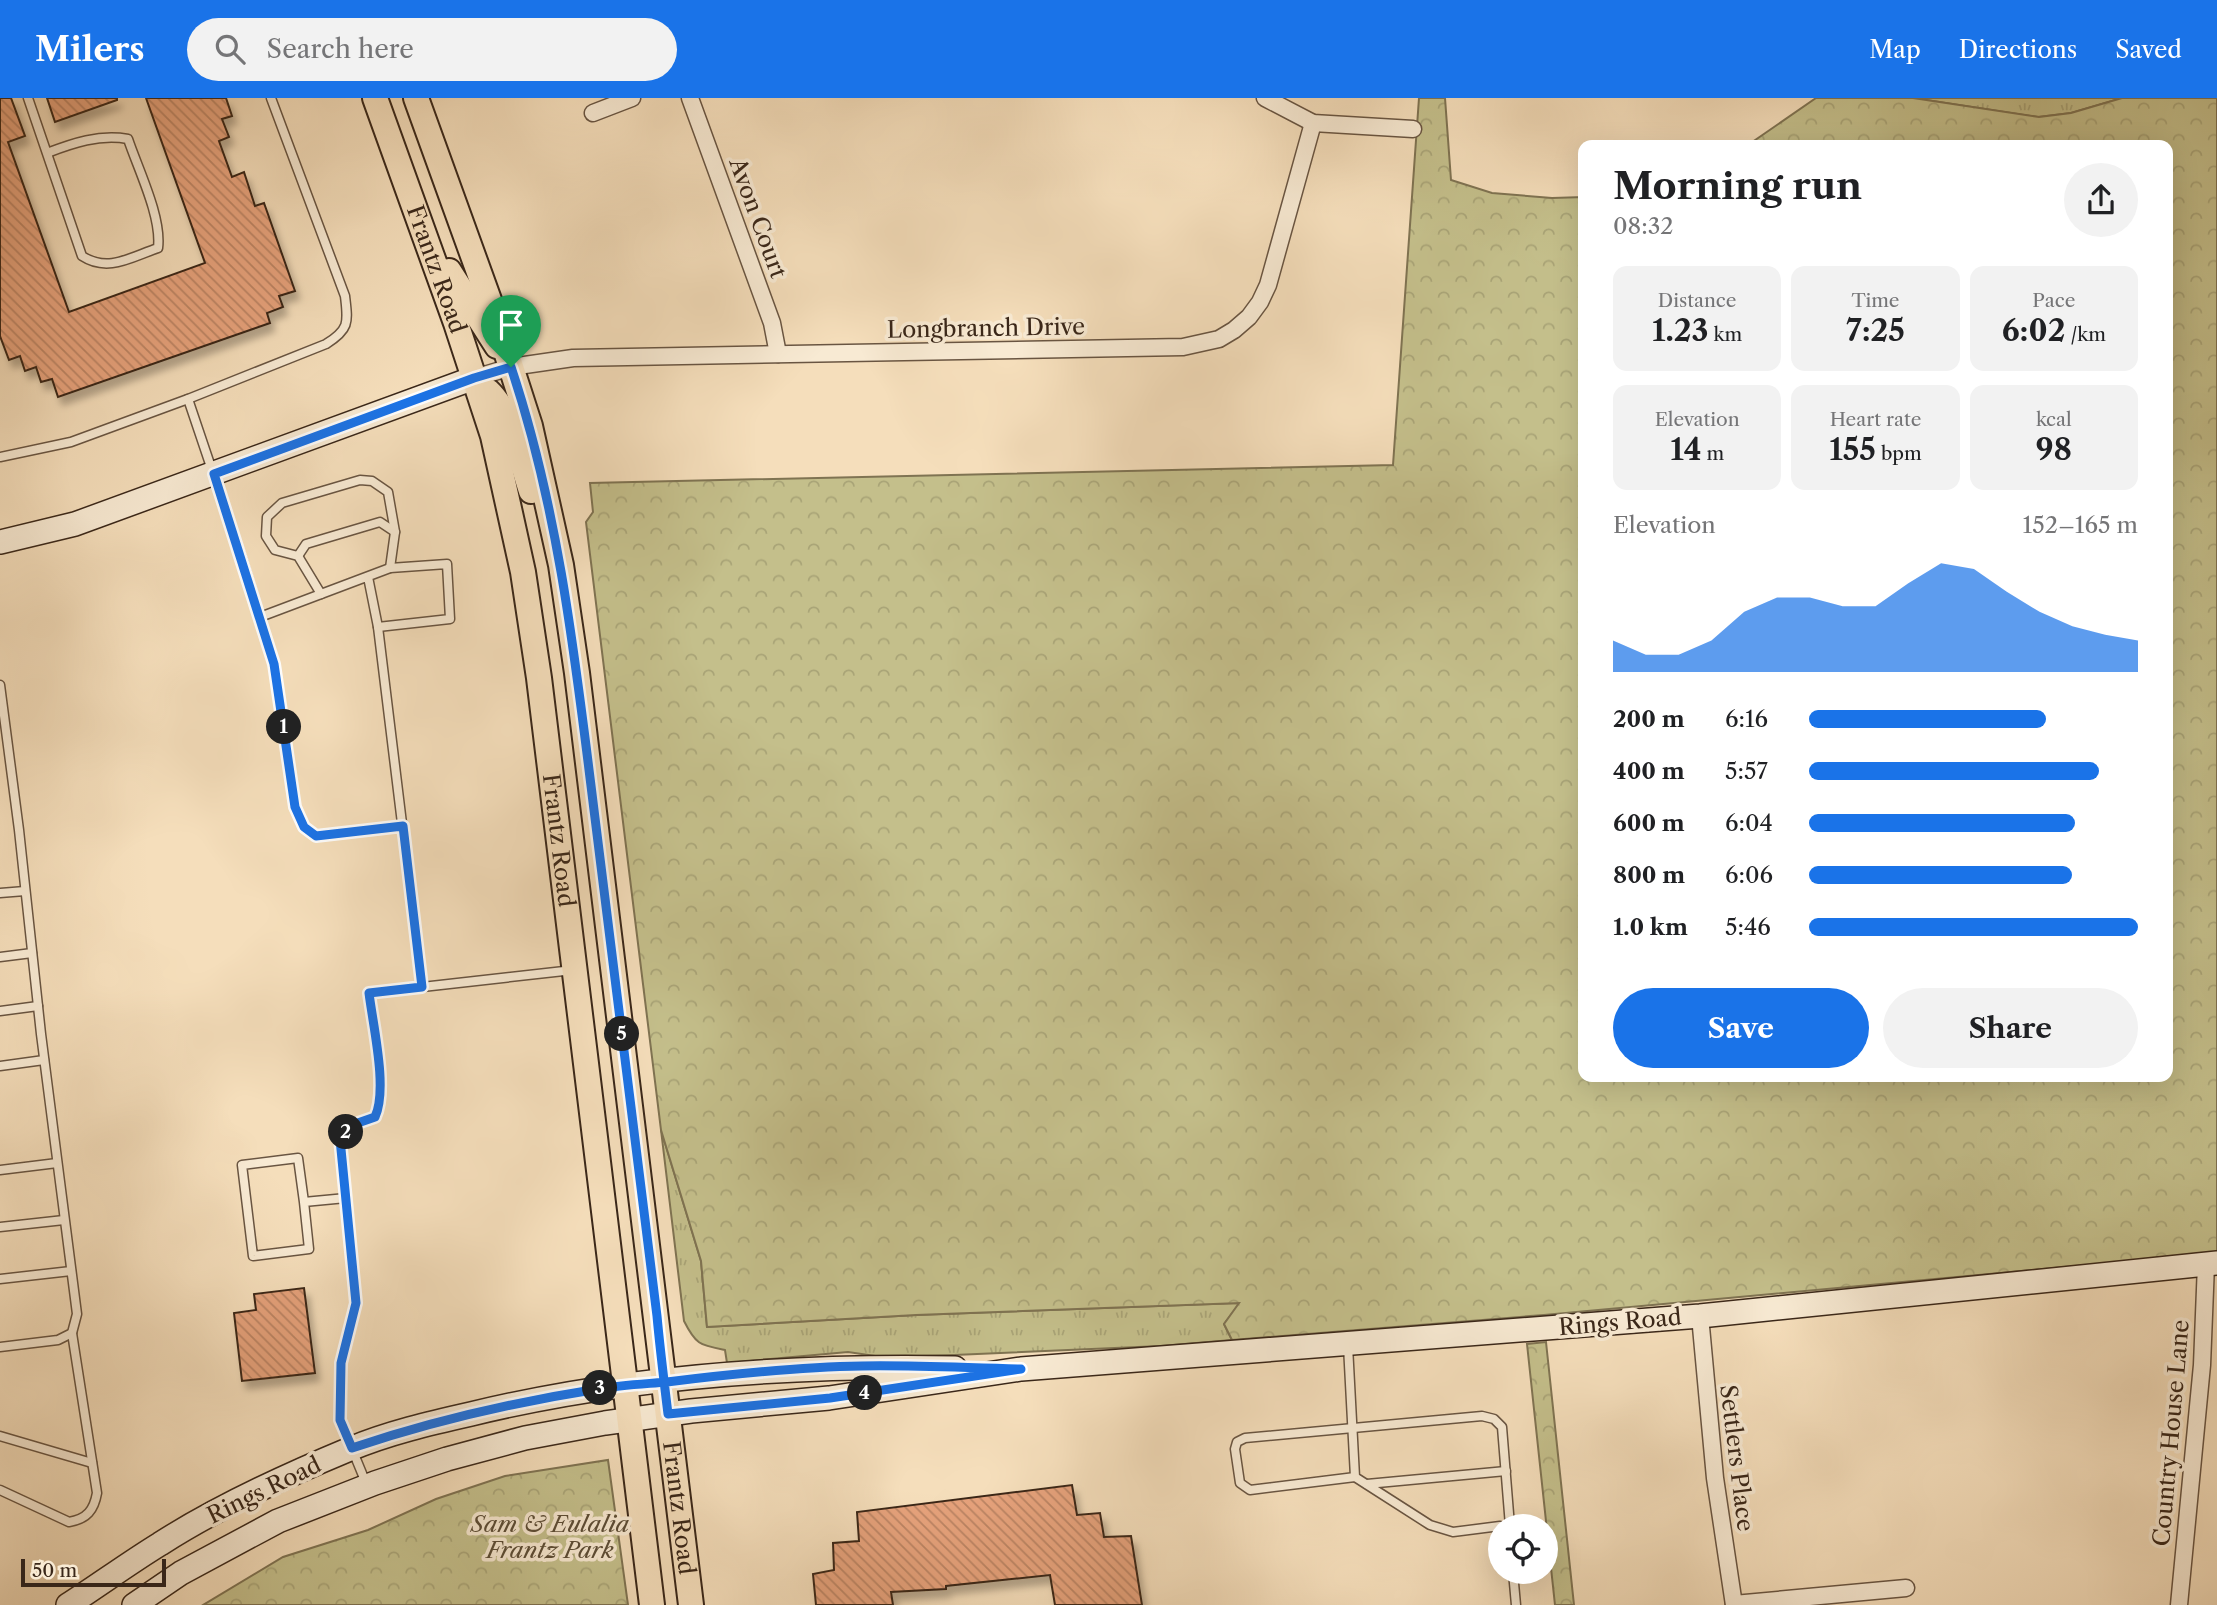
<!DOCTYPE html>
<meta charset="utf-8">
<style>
:root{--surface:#fff;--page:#f2f2f2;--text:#202124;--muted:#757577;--accent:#1a73e8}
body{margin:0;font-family:"Libre Caslon Text",serif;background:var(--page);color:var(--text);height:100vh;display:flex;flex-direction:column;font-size:26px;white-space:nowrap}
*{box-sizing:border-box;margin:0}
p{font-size:23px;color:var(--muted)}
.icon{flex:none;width:38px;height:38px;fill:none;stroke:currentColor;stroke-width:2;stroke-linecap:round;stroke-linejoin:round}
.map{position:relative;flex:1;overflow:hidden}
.details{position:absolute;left:1578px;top:42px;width:595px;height:942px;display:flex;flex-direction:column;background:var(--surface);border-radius:14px;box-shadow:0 7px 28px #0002}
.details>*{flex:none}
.fabs{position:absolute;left:1488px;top:1416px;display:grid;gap:14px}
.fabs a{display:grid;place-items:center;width:70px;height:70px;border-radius:50%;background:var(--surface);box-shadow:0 7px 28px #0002;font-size:35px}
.scale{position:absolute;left:21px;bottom:18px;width:145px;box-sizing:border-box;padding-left:7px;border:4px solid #3a2719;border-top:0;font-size:19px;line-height:24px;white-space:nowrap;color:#3a2719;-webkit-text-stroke:5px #f8ead3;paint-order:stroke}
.pin{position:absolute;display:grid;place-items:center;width:60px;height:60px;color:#fff;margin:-72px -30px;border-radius:50% 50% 50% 0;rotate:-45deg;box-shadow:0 0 7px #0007}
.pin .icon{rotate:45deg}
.km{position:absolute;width:35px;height:35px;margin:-18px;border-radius:50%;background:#222;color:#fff;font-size:19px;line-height:35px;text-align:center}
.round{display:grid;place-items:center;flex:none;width:74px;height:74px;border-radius:37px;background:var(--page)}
.summary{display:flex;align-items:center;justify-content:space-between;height:119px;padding:0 35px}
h1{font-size:38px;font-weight:800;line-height:52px}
.figures{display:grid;grid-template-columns:repeat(3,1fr);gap:10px;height:119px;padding:7px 35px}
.figures div{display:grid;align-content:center;border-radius:14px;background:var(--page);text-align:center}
.figures b{font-size:30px;font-weight:800}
.figures small{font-size:19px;font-weight:400}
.figures p{font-size:19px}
.chart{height:196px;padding:14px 35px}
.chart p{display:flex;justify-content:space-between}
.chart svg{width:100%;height:126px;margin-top:7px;fill:var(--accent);opacity:.7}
.primary-button{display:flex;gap:14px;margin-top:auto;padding:14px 35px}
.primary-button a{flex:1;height:80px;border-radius:42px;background:var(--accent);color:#fff;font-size:28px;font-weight:800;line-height:80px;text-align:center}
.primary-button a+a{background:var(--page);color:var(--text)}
ul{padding:0 35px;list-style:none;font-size:23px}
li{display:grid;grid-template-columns:112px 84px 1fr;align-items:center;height:52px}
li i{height:18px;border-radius:9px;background:var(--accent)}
header{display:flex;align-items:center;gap:42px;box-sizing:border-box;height:98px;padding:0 35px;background:var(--accent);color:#fff}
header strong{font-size:33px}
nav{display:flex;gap:38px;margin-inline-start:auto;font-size:24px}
.search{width:490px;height:63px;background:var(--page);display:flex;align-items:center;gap:18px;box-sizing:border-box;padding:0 24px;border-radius:38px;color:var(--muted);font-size:26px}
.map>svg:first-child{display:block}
</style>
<header>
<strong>Milers</strong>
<div class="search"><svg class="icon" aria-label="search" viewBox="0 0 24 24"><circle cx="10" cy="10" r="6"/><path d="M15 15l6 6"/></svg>Search here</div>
<nav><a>Map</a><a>Directions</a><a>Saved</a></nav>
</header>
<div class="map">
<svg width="2217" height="1507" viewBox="0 0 2217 1507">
<defs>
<pattern id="grass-tufts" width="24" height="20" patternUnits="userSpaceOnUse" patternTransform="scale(1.75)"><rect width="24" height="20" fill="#c4bf8b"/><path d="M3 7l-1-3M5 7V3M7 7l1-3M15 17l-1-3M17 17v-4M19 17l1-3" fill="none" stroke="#a9a477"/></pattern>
<pattern id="forest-crowns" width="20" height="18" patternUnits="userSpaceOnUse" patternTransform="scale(1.75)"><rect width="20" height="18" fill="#c4bf8b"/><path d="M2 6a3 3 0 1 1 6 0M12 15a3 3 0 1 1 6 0" fill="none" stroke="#a9a477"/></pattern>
<pattern id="building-back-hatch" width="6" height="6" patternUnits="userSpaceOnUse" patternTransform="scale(1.75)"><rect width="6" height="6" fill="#e6a27b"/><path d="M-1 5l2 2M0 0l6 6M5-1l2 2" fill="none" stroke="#bb8464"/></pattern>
<filter id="shadow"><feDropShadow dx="4.5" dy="8" stdDeviation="3.5" flood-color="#0004"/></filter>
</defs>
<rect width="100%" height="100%" fill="#f5debb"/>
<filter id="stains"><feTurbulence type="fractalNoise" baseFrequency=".00286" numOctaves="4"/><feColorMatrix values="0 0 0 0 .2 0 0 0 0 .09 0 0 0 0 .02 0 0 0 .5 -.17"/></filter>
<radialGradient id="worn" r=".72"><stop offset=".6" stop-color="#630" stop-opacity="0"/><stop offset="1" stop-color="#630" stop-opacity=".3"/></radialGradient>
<g fill="url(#grass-tufts)" stroke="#7f7352" stroke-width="2">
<path d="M1913 0H2122L2071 15 2038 19Z"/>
<path d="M661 1032 701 1163 707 1229 916 1217 1240 1205 1224 1226 1232 1242 1161 1248 954 1257 882 1259 848 1254 727 1265 725 1252C700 1247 696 1247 684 1223Z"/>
</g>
<g fill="url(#forest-crowns)" stroke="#7f7352" stroke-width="2">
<path d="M1419 0H1445L1451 82 1492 95 1552 100 1584 99V978H2168V47H1748L1816 0H1913L2039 19 2071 15 2122 0H2217V1155L1544 1217 1232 1242 1224 1226 1239 1205 916 1217 707 1229 701 1163 661 1032 586 424 593 414 590 385 1393 367Z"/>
<path d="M1546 1244 1574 1507H1555L1527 1246Z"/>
<path d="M608 1362 628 1507H203L283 1459 368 1432 436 1401 505 1378Z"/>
</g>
<g fill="url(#building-back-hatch)" stroke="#3a2719" stroke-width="2" filter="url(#shadow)">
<path d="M0 0H11L25 38 8 44 69 214 205 165 146 0H226L232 18 222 21 229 39 219 43 232 79 244 74 255 108 264 105 295 193 279 198 283 209 267 215 270 225 58 299 52 281 41 284 36 269 25 273 20 258 9 262 0 238Z"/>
<path d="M47 0H117V2L55 24Z"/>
<path d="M304 1190 315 1275 242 1283 234 1215 256 1212 254 1196Z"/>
<path d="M1072 1387 1077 1417 1100 1415 1104 1439 1131 1438 1142 1507H1055L1050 1477 946 1488V1491L891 1494 893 1507H816L813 1476 834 1472 833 1445 859 1443 857 1414Z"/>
</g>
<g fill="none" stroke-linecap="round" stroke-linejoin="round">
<defs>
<g id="lane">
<path d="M28 0 82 158C108 175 131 159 158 150 162 119 138 71 128 41 99 36 73 45 47 55"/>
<path d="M188 301 243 464 274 566 295 709 304 729 316 738 403 728"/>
<path d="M0 359 71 344 188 301 326 246C350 231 348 224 345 198L271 0"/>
<path d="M298 458 306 446 380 424 395 434"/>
<path d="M321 496 298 458 275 452 266 438 267 419 282 405 360 382 372 383 388 394 395 434 390 470"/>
<path d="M260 519 390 470 447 466 450 521 378 529 368 479"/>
<path d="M378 529 422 889"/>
<path d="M0 587 19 732 41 936 77 1216 72 1235 58 1242 0 1249"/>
<path d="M0 795 25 793"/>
<path d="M0 859 32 855"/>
<path d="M0 913 38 908"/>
<path d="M0 968 44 962"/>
<path d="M0 1072 57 1065"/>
<path d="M304 1104 309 1151 253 1158 242 1067 298 1060 304 1104 346 1100"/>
<path d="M0 1129 64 1122"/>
<path d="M0 1181 71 1173"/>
<path d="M1348 1248 1355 1379 1430 1427 1453 1434 1500 1428"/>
<path d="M0 1338 92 1365"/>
<path d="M1355 1379 1250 1392 1240 1385 1235 1351 1237 1344 1245 1340 1482 1318 1494 1321 1502 1329 1510 1428"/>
<path d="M366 1385 340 1322 341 1265 356 1205 340 1041 352 1028 375 1019C388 991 373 928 369 895L573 872"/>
<path d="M1367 1386 1506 1373"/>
<path d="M0 1392 69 1424C87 1421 94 1412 97 1395L72 1235"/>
<path d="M1513 1474 1516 1507"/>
</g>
<g id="street">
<path d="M690 0 772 225 778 256"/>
<path d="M1265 0 1313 25 1413 31"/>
<path d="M593 15 632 0"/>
<path d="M474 280 511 269 573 260 1183 249 1219 241 1234 232 1249 219 1260 204 1268 187 1313 25"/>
<path d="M1700 1218 1715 1380 1734 1507"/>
<path d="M1734 1506 1906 1490"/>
<path d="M2179 1507 2202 1267 2206 1166"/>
</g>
<g id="secondary">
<path d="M0 444 75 426 474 280"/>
<path d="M68 1507C99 1487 129 1465 160 1446 219 1408 285 1378 350 1351 388 1335 431 1325 471 1316 627 1278 795 1267 955 1270"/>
<path d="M134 1507 181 1475 278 1423 375 1385 447 1361 525 1340 605 1325 691 1313 829 1300 1021 1271 1700 1218 2217 1165"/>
</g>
<g id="primary">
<path id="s1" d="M375 0 456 225 493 338 523 474 539 580 652 1507"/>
<path id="s2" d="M416 0 493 213 530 328 561 467 577 575 691 1507"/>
<path d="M449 173 497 248"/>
<path d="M488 293C511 314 521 363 531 393"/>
</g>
</defs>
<use href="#lane" stroke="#695542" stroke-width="11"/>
<use href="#street" stroke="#695542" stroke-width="19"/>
<use href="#secondary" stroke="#3a2719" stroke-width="26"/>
<use href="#primary" stroke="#3a2719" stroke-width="28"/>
<use href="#lane" stroke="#f8ead3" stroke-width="8"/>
<use href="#street" stroke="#f8ead3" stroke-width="16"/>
<use href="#secondary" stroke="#f8ead3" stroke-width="23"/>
<use href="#primary" stroke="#f5debb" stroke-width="24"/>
</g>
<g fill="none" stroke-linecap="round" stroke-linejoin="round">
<defs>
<path id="route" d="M511 269 474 280 214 376 274 566 295 709 304 729 316 738 403 728 422 889 369 895C373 928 388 991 375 1019L352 1027 340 1041 356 1205 341 1265 340 1322 352 1350C432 1323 515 1304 598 1291 621 1287 644 1286 667 1284 732 1276 797 1269 862 1268 915 1267 968 1270 1021 1271L830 1300 668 1316C664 1283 660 1251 657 1218 636 1052 616 886 595 720 576 568 560 416 511 269"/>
</defs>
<use href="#route" stroke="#fff" stroke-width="14"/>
<use href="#route" stroke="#1a73e8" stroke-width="9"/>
</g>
<g text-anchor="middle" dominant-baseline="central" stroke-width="7" stroke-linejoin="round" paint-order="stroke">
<g font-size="23" fill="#3a2719" stroke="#f8ead3">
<text transform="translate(758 120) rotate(70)">Avon Court</text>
<text stroke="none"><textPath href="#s1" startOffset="182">Frantz Road</textPath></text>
<text transform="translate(986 230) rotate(-1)">Longbranch Drive</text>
<text stroke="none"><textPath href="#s1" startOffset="768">Frantz Road</textPath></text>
<text transform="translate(1620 1224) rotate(-5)">Rings Road</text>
<text transform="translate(2171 1335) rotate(-85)">Country House Lane</text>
<text transform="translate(1737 1360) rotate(83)">Settlers Place</text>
<text transform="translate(264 1392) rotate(-26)">Rings Road</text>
<text stroke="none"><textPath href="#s2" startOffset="1440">Frantz Road</textPath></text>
</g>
<g font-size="23" font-style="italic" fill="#5c4d36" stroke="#f8ead3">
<text x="550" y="1426">Sam &amp; Eulalia<tspan x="550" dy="26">Frantz Park</tspan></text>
</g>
</g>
<rect width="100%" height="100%" filter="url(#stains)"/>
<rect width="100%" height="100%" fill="url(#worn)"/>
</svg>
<div class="fabs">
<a><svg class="icon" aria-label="locate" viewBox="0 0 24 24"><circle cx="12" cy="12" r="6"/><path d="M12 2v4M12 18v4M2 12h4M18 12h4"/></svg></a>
</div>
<div class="scale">50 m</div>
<div class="pin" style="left:511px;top:269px;background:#1e9e55"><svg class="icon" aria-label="arrive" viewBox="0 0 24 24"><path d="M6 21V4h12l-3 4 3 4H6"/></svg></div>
<b class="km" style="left:284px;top:629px">1</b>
<b class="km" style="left:346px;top:1034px">2</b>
<b class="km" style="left:600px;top:1290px">3</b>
<b class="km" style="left:865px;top:1295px">4</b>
<b class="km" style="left:622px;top:936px">5</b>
<section class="details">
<div class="summary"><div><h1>Morning run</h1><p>08:32</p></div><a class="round"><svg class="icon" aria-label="share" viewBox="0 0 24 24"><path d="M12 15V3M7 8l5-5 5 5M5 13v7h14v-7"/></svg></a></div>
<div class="figures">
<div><p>Distance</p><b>1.23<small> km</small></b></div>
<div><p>Time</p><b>7:25</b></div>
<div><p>Pace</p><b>6:02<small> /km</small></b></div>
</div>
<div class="figures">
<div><p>Elevation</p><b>14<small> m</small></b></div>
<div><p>Heart rate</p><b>155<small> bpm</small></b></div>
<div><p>kcal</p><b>98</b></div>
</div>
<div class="chart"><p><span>Elevation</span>152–165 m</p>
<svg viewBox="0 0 160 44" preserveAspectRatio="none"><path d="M0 44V33L10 38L20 38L30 33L40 23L50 18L60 18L70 21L80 21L90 13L100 6L110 8L120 16L130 23L140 28L150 31L160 33V44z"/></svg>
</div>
<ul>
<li><b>200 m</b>6:16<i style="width:72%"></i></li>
<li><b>400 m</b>5:57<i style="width:88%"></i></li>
<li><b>600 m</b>6:04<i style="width:81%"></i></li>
<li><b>800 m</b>6:06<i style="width:80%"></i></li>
<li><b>1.0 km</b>5:46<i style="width:100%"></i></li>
</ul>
<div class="primary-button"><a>Save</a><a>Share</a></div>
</section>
</div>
